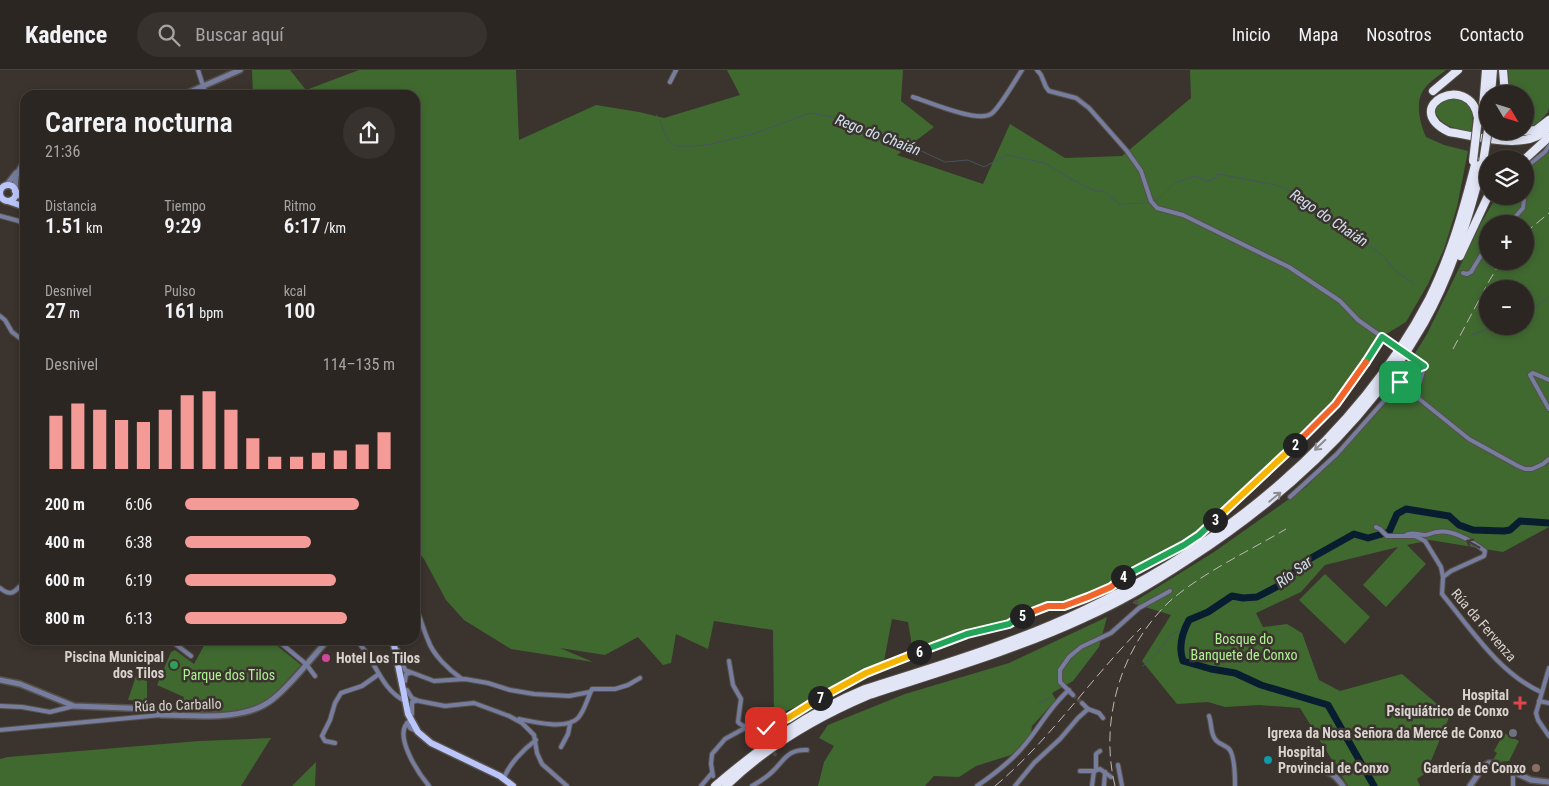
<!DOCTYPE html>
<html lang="es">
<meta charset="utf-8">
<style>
:root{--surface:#2c2622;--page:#38322f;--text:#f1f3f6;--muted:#a6a5a5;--line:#484340;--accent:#f59b97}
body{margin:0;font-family:"Roboto Condensed",sans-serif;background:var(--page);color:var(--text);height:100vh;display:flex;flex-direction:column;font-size:19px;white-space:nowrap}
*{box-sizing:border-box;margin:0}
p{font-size:16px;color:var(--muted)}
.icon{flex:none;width:28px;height:28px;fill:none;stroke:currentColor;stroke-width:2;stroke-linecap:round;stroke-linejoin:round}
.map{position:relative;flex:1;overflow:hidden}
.drawer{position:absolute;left:20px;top:20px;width:400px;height:555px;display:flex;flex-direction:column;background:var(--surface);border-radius:15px;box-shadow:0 2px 8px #0003,0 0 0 1px var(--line)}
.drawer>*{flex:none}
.needle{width:32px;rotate:128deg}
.buttons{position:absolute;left:1479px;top:15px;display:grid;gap:10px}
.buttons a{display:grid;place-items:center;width:55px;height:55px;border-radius:50%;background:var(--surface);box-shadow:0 2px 8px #0003,0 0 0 1px var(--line);font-size:25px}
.pin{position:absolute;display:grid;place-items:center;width:42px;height:42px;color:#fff;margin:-21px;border-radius:10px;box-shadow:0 2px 8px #0006}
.km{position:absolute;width:25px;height:25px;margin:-12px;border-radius:50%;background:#222;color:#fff;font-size:14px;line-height:25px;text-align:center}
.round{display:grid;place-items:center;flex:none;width:52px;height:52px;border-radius:26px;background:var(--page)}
.headline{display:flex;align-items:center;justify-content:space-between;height:85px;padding:0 25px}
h1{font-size:28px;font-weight:600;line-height:38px}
.stats{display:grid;grid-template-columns:repeat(3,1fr);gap:8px;height:85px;padding:5px 25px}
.stats div{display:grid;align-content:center}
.stats b{font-size:21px;font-weight:600}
.stats small{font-size:14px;font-weight:400}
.stats p{font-size:14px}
.chart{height:140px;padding:10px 25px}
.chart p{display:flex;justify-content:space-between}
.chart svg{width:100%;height:90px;margin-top:5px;stroke:var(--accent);stroke-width:6}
ul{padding:0 25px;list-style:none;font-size:16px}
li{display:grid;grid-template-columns:80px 60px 1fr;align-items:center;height:38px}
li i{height:12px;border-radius:6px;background:var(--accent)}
header{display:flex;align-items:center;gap:30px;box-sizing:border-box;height:70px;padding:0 25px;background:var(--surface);border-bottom:1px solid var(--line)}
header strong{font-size:24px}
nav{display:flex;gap:28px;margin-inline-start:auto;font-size:18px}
.search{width:350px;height:45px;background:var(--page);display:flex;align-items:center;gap:12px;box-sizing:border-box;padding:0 18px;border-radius:28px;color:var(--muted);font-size:19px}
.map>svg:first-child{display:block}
</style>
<header>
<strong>Kadence</strong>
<div class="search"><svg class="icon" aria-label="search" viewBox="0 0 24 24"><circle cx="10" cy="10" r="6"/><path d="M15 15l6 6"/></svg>Buscar aquí</div>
<nav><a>Inicio</a><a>Mapa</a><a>Nosotros</a><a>Contacto</a></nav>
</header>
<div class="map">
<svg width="1549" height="716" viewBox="0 0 1549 716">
<rect width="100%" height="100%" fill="#3b332d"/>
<g fill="#406930" fill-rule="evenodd">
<path d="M252 0H290L306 20 359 0H516L519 70 596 35 639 42 664 48 740 25 727 0H903L901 31 934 57 897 85 983 114 1010 54 1065 88 1122 86 1191 28 1190 0H1446C1440 5 1430 11 1425 18 1414 31 1420 53 1426 67L1444 75 1468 81 1457 137 1444 179 1428 214 1406 252 1378 269 1352 309 1300 370 1275 392 1258 410 1197 464 1131 500 1096 522 1029 541 1001 553 962 563 913 582 908 552 892 549 884 591 822 626 774 646 773 560 714 551 708 579 676 564 671 593 663 595 638 567 605 585 560 578 593 592 511 579 464 550 446 530 424 489 415 479V25H253Z"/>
<path d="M1508 0H1549V38L1548 42 1535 56 1525 53V24H1509Z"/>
<path d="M1453 21C1474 22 1475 45 1471 62 1456 58 1443 58 1435 42 1438 32 1443 25 1453 21Z"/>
<path d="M1549 80V457L1503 482 1430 470 1407 475 1426 494 1386 537 1363 515 1398 477 1325 495 1301 522 1256 543 1263 557 1287 554 1302 563 1319 610 1340 621 1402 604 1450 645 1426 703 1417 709 1420 716H1348L1300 638 1259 635 1225 637 1208 632 1177 634 1142 591 1171 545 1132 533 1214 482 1306 417 1380 340 1427 264 1481 153 1497 126H1525V101ZM1488 154H1525V191H1488ZM1488 219H1525V256H1488Z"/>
<path d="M1325 504 1370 547 1345 574 1299 530Z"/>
<path d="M1107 547 1099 577 1073 611 1052 623 1056 630 1032 656 1030 668 1011 685 976 696 959 707 934 706 925 716H818L824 692 834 676 819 668 828 655 905 624 1009 593Z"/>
<path d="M207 570H270L301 595C291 605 282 617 272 626 250 646 206 643 179 640L184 627 157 615 171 582 175 580 194 594Z"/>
<path d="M136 606 147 611V631L128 630Z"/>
<path d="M1504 663 1519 671 1509 691 1495 692 1493 690 1497 683 1494 681Z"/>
<path d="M271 668 241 716H0V689L8 687 199 671Z"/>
<path d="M316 692 315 716H292Z"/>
</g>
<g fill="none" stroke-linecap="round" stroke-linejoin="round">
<g stroke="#475460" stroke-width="1">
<path d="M657 45V46"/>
<path d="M660 51 667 69 676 76H696L711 74 753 64 810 43 832 47 850 57 867 63 887 65 945 92 968 90 984 97 1007 85 1045 93 1069 108 1095 121H1104L1119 134 1150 133"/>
<path d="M1154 131 1160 128 1175 113 1195 106 1207 111 1214 109 1219 104 1280 116 1303 127 1381 184 1397 202 1413 213"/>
<path d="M1525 245 1549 227"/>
<path d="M1472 265 1488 259 1510 256"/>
<path d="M1143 596 1157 583 1171 565 1185 557"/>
<path d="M1038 634 1051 627"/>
</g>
<path stroke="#081e30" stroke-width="7" d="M1374 716 1328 635 1261 615 1235 603 1211 599 1183 591C1178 577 1182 563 1189 550L1208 542 1232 526 1243 528 1257 527 1282 514 1304 492 1354 464 1368 468 1389 462 1397 444 1406 439 1449 446 1459 455 1473 460 1504 461 1510 460 1520 451 1549 453"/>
<g stroke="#534b45" stroke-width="4" stroke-dasharray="4 2" stroke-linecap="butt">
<path d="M1132 525 1137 534"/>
<path d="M1073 625 1082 633"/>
<path d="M768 680 778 686"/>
</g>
<defs>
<g id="minor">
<path d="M198 0 206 25"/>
<path d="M1037 0 1041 5 1046 17 1049 21 1076 28 1089 38 1127 81 1141 101 1151 131 1157 138 1183 145 1289 197 1340 231 1358 250 1385 269"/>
<path d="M670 12 676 0"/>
<path d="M913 27C929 32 977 53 991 44 999 39 1016 9 1022 0"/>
<path d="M1525 98 1545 82 1549 76"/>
<path d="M0 146 19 151 25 157"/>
<path d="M1509 154 1523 138 1525 121"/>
<path d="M1463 203 1467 204 1471 202 1488 174"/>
<path d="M0 246 5 250 12 262 25 272"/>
<path d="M1421 292 1424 297 1417 323 1418 328 1469 369 1518 396 1525 399H1532L1543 394 1549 389"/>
<path d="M1549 310 1533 303 1530 305 1549 339"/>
<path d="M1290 427 1337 384 1407 305 1423 296"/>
<path d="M1376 457 1380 459 1387 466H1415L1425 471 1441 497 1443 507 1442 524C1471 559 1499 603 1541 622"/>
<path d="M1406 465C1412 461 1418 465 1425 465 1429 465 1433 462 1437 462 1453 459 1473 472 1485 481L1484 486 1451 501 1443 507"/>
<path d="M1125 512 1123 507 1160 489 1191 471 1262 407 1336 334 1350 316 1382 267"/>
<path d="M0 518C12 528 15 521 25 511"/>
<path d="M415 537C421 548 423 559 428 570 433 585 449 600 462 609"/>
<path d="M170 570 191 586"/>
<path d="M277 570 306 594 315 606"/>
<path d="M356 570C375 588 380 619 405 631"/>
<path d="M398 580 405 600 434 611 465 609 488 613 510 620 534 624 569 626 590 622"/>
<path d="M729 591 733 615 741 629 738 652C744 659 752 656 758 662L755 673"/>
<path d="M1549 598 1536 643 1538 650 1549 666"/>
<path d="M405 611 406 604 410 603"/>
<path d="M407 620 412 628 419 631 445 636 474 633 509 646 522 653 534 665 537 683 542 694 567 716"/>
<path d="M1073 625 1060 612V600L1069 587 1081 577 1111 563 1139 538 1170 521"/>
<path d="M1539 631 1549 633"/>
<path d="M1082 633 1088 639 1099 643 1103 648"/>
<path d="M0 636 22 637 50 642 74 636"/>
<path d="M412 644V632L416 631"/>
<path d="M1209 646C1212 654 1210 662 1215 669 1218 674 1223 674 1228 678 1235 683 1235 707 1235 716"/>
<path d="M519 649C533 652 567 660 578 648 585 640 587 629 592 619H615L628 615 640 608"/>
<path d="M411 650C390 662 419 704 429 716"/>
<path d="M407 653 410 658 418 662"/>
<path d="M0 660 161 645"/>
<path d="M758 662 788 648 866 603 967 564 1009 554 1021 546 1035 540 1048 536H1064L1088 527 1111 517 1123 507"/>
<path d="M335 673 325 671 322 666 330 650 335 633 341 623 362 616 379 604"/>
<path d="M561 677 568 664 570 654"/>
<path d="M1118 695 1122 716"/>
<path d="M1096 699V684L1100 681"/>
<path d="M1080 701H1094L1100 699 1111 707"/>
<path d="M1513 702V716"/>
<path d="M713 706 711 694 712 684 725 669 745 658"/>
<path d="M504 708C509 694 524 679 536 670"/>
<path d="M701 716 712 703"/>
<path d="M752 716C759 712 766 708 772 702 784 691 787 679 807 680"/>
<path d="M977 716C993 705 1009 693 1022 678 1039 659 1049 637 1069 620"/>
<path d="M1015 716 1034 693 1060 669 1078 648 1088 639"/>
<path d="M1092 716 1094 701"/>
<path d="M1104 716 1105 702"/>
</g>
<g id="tertiary">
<path d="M183 25 240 0"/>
<path d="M6 116 16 103"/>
<path d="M15 120 16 106 25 90"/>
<path d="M0 610 20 614 74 636 153 639 161 645C195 645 245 652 273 629 292 614 311 588 328 570"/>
<path d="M1319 700C1330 701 1336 706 1343 716"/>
<path d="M1470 716 1484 696 1489 693 1496 694 1531 710 1549 712"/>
</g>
<g id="primary">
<circle cx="8" cy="123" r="8"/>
<path d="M15 121 25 130"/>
<path d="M8 131 25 137"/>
<path d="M393 570 408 644 418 662 431 673 500 706 513 716"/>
</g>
<g id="motorway">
<path d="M1503 0 1505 24"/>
<path d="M1433 21 1458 0"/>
<path d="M1491 24 1493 0"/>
<path d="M1478 48C1470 0 1398 37 1449 62 1476 66 1531 83 1549 56"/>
<path d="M1482 50 1486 0"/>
<path d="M1525 61 1536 60 1549 50"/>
<path d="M1525 89 1549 67"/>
<path d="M1460 186 1488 126"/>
<path d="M715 716C762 676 807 643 865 619 938 596 1012 574 1082 541 1223 476 1356 368 1429 229 1451 185 1464 138 1476 91"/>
<path d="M726 716C767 676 817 647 869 625 942 601 1015 580 1084 548 1121 532 1156 511 1189 489 1283 428 1368 351 1424 253 1452 203 1469 147 1483 92"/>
</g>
</defs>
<use href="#minor" stroke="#57504a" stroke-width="6"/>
<use href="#tertiary" stroke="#57504a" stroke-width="8"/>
<use href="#primary" stroke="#57504a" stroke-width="9"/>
<use href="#motorway" stroke="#57504a" stroke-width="10"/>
<use href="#minor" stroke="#767d9e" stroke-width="4"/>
<use href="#tertiary" stroke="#767d9e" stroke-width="5"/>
<use href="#primary" stroke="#bac5fb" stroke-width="6"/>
<use href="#motorway" stroke="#e1e5f5" stroke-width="8"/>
<g stroke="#beb8b5" stroke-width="1" stroke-dasharray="10 5" stroke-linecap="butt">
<path d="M1525 163 1549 143"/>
<path d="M1453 279 1488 213 1501 191"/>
<path d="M995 716C1050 670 1090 609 1141 558"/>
<path d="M1115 716C1099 650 1121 577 1170 531 1202 503 1249 481 1286 459"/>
</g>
<defs>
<path id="minor-bridge" d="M1385 269 1421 292"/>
<g id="motorway-bridge">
<path d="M1473 91 1478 48"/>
<path d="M1483 92 1488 60"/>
</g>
</defs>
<use href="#minor-bridge" stroke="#57504a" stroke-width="6" stroke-linecap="butt"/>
<use href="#motorway-bridge" stroke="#57504a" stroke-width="10" stroke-linecap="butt"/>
<use href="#minor-bridge" stroke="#767d9e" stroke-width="4"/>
<use href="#motorway-bridge" stroke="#e1e5f5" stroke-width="8"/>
</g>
<defs><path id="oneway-shaft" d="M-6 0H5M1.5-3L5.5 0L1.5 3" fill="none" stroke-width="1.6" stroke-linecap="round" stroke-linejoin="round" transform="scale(1.25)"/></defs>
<g stroke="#8e8c91">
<use href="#oneway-shaft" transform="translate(1320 375) rotate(136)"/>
<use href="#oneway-shaft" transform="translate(1275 427) rotate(-39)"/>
</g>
<use stroke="#413a38" href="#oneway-shaft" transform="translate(1473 474) rotate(-151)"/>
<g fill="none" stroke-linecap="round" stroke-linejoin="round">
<defs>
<path id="split-1" d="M1366 292 1382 267 1424 296 1413 300 1400 312"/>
<path id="split-2" d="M1295 375 1336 334 1366 292"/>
<path id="split-3" d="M1215 450 1295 375"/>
<path id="split-4" d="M1123 507 1184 475 1199 465 1215 450"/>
<path id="split-5" d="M1022 546 1048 536H1064L1088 527 1111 517 1123 507"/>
<path id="split-6" d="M919 582 967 564 1009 554 1022 546"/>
<path id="split-7" d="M820 628 866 603 919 582"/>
<path id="split-8" d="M766 658 788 648 820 628"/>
</defs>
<use href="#split-1" stroke="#fff" stroke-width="10"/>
<use href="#split-2" stroke="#fff" stroke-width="10"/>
<use href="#split-3" stroke="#fff" stroke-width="10"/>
<use href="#split-4" stroke="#fff" stroke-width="10"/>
<use href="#split-5" stroke="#fff" stroke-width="10"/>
<use href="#split-6" stroke="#fff" stroke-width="10"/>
<use href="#split-7" stroke="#fff" stroke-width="10"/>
<use href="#split-8" stroke="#fff" stroke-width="10"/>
<use href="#split-1" stroke="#22a559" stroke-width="6"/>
<use href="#split-2" stroke="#f0652b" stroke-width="6"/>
<use href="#split-3" stroke="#f5b400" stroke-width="6"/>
<use href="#split-4" stroke="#22a559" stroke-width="6"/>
<use href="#split-5" stroke="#f0652b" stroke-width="6"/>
<use href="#split-6" stroke="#22a559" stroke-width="6"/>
<use href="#split-7" stroke="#f5b400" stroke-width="6"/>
<use href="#split-8" stroke="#f5b400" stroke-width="6"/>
</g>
<circle fill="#d1479c" stroke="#3b332d" stroke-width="2" cx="326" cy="588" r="5"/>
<circle fill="#2e9e5b" stroke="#3b332d" stroke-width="2" cx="174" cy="595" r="5"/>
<path fill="#e0444e" stroke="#3b332d" stroke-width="2" d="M1517.5 625.5h5v5h5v5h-5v5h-5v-5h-5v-5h5z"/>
<circle fill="#6b7280" stroke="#3b332d" stroke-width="2" cx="1513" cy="663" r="5"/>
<circle fill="#0f9aa8" stroke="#3b332d" stroke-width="2" cx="1268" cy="690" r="5"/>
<circle fill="#8d6e63" stroke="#3b332d" stroke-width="2" cx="1536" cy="698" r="5"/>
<g text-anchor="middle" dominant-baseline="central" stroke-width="5" stroke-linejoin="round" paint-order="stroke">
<g font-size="14" fill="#d9d3d0" stroke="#3b332d">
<text transform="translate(1484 555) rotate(49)">Rúa da Fervenza</text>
<text transform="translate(178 635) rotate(-2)">Rúa do Carballo</text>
</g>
<g font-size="14" fill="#aef393" stroke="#3b332d">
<text x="1244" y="569">Bosque do<tspan x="1244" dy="16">Banquete de Conxo</tspan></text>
<text x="229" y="605">Parque dos Tilos</text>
</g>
<g font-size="14" font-weight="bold" fill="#d9d3d0" stroke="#3b332d" text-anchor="end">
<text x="164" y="587">Piscina Municipal<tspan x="164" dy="16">dos Tilos</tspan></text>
<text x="336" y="588" text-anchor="start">Hotel Los Tilos</text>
<text x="1509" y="625">Hospital<tspan x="1509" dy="16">Psiquiátrico de Conxo</tspan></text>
<text x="1503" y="663">Igrexa da Nosa Señora da Mercé de Conxo</text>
<text x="1278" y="682" text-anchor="start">Hospital<tspan x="1278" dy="16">Provincial de Conxo</tspan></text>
<text x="1526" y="698">Gardería de Conxo</text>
</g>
<g font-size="15" font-style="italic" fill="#d0e1f1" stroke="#3b332d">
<text transform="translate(878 65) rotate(21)">Rego do Chaián</text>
<text transform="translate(1329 148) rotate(34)">Rego do Chaián</text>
<text transform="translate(1294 502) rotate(-37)">Río Sar</text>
</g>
</g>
</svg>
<div class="buttons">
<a><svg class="needle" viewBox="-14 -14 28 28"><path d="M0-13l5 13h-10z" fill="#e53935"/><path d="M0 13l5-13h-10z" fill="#a6a5a5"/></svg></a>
<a><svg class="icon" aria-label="layers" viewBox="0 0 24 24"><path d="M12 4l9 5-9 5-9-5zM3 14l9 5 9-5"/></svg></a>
<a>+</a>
<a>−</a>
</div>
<div class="pin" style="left:1400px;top:312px;background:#1e9e55"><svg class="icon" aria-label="arrive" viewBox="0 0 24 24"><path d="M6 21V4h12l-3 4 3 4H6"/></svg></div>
<div class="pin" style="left:766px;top:658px;background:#d93025"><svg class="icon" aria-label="check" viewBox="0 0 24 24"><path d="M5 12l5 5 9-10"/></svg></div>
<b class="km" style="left:1295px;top:375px">2</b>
<b class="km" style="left:1215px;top:450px">3</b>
<b class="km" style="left:1123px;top:507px">4</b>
<b class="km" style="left:1022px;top:546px">5</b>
<b class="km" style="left:919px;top:582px">6</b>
<b class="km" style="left:820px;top:628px">7</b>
<section class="drawer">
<div class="headline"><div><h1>Carrera nocturna</h1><p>21:36</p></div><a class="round"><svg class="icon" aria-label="share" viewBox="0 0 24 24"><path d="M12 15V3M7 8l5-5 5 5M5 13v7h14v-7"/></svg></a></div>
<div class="stats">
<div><p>Distancia</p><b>1.51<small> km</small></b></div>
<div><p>Tiempo</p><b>9:29</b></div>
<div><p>Ritmo</p><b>6:17<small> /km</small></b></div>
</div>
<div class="stats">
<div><p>Desnivel</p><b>27<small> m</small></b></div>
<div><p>Pulso</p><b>161<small> bpm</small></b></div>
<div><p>kcal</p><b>100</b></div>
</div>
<div class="chart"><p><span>Desnivel</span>114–135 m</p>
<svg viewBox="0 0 160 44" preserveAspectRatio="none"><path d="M5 44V18M15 44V12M25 44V15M35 44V20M45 44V21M55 44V15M65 44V8M75 44V6M85 44V15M95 44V29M105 44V38M115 44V38M125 44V36M135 44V35M145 44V32M155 44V26"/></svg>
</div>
<ul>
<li><b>200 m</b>6:06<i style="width:83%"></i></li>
<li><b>400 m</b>6:38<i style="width:60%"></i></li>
<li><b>600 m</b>6:19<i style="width:72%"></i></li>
<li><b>800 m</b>6:13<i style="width:77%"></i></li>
</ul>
</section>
</div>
